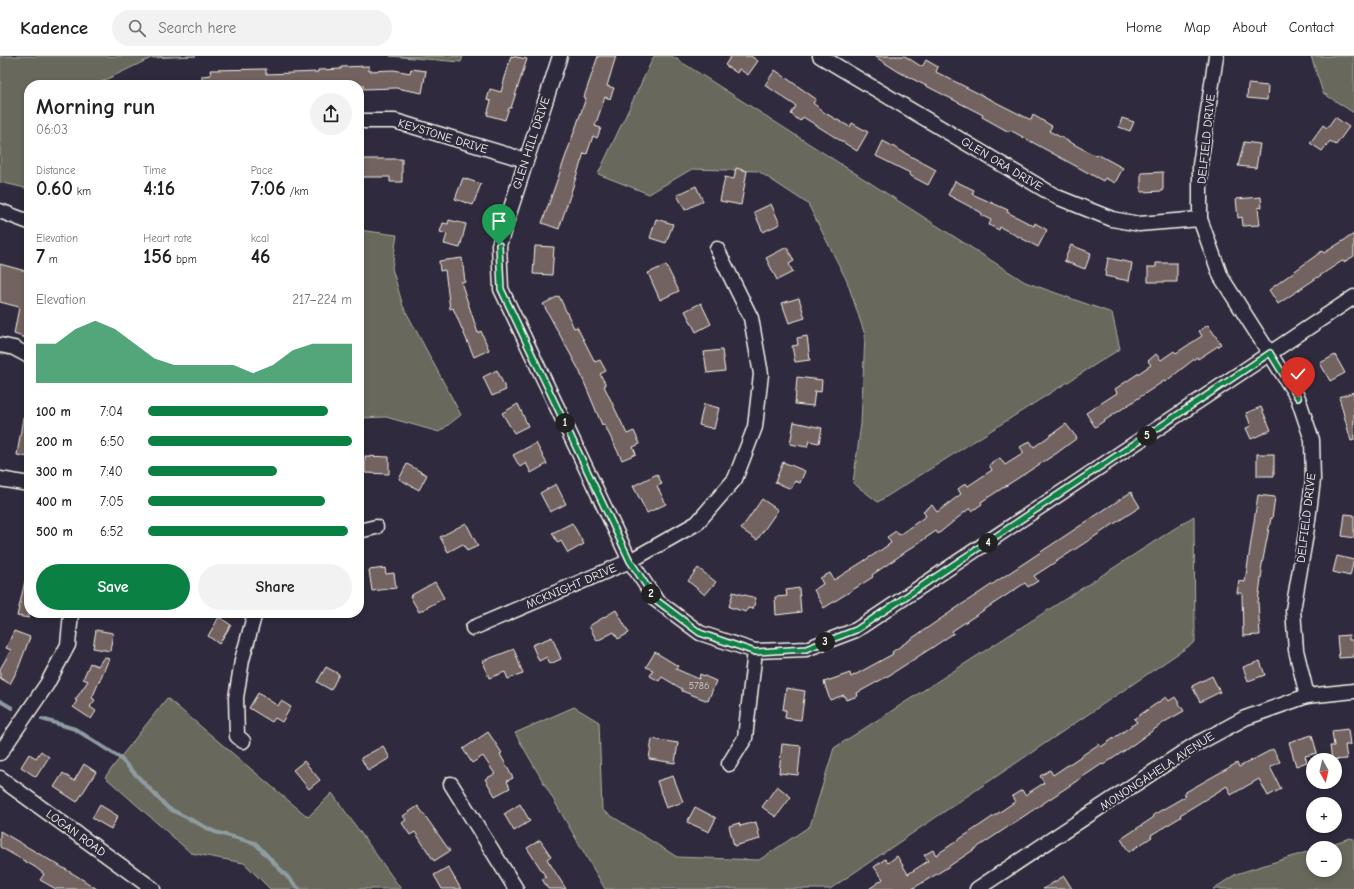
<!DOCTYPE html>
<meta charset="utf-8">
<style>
:root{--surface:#fff;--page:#f2f2f2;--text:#202124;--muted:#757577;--line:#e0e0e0;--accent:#0b8043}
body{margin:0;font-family:"Comic Neue",sans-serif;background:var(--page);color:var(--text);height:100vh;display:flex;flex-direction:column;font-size:15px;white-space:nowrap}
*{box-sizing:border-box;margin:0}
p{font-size:13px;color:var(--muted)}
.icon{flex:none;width:22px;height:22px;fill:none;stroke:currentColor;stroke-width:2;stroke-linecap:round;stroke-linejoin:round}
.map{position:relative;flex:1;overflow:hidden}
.details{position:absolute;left:24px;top:24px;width:340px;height:538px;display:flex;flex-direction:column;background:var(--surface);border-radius:16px;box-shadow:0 2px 6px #0003}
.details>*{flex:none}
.needle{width:26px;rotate:172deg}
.controls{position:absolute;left:1306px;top:697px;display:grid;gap:8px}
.controls a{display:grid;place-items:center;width:36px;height:36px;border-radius:50%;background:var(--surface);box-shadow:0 2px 6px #0003;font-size:20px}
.pin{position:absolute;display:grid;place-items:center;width:34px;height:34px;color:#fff;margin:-41px -17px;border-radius:50% 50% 50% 0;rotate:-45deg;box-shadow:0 0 4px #0007}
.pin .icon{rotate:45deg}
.km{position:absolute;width:20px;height:20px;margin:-10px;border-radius:50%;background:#222;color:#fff;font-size:11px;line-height:20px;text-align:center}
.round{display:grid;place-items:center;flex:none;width:42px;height:42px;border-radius:21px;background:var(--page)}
.headline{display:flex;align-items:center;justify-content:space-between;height:68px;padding:0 12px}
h1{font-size:22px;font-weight:700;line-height:30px}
.stats{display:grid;grid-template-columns:repeat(3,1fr);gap:6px;height:68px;padding:4px 12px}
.stats div{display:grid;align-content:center}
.stats b{font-size:20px;font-weight:700}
.stats small{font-size:11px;font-weight:400}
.stats p{font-size:11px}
.chart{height:112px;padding:8px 12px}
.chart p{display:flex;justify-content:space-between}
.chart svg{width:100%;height:72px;margin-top:4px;fill:var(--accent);opacity:.7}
.action{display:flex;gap:8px;margin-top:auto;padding:8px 12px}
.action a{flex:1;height:46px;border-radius:24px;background:var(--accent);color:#fff;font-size:16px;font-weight:700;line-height:46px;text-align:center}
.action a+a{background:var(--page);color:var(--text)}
ul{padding:0 12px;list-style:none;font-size:13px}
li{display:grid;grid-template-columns:64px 48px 1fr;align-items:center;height:30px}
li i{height:10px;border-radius:5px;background:var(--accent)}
header{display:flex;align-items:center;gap:24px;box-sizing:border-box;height:56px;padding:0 20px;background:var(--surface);border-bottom:1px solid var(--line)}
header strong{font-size:19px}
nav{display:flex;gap:22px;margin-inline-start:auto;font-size:14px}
.search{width:280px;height:36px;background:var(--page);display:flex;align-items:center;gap:10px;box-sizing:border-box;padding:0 14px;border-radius:22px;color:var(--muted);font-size:15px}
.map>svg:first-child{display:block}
</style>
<header>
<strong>Kadence</strong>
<div class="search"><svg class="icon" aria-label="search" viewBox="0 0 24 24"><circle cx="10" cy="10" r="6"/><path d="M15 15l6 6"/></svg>Search here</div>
<nav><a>Home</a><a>Map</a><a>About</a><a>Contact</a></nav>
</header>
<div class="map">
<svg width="1354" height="833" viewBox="0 0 1354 833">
<rect width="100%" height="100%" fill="#2f2a3d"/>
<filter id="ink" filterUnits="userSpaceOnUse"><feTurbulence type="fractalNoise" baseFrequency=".025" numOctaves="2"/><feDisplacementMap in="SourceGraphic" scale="8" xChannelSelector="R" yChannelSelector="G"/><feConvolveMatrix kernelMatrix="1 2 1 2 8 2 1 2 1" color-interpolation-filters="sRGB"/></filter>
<g filter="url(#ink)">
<g fill="#67695b" stroke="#aeada2">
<path d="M0 0H196L151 2 101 26 99 29H29V133L0 126Z"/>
<path d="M390 0H463L461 6Z"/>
<path d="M654 0H672L1025 226 1112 257 1120 293 878 446 853 427 861 368 865 279 847 225 808 148 758 115 692 113 649 138 598 118Z"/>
<path d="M1311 0H1354V57L1323 37Z"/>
<path d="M359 174 397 179 392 212 403 250 461 359 439 376 386 361 359 362Z"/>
<path d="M1194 460 1195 586 830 833H605L515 677 574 651 599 666 602 754 677 801 759 804 810 770 834 692Z"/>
<path d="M167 642 308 761 332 737 401 833H270L244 807 191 797 105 721Z"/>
<path d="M1350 782 1354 783V833H1213L1236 818 1313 794V814H1335V792H1319Z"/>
</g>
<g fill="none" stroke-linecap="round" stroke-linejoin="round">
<g stroke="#8f9ca2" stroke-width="4">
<path d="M0 645 12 652"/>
<path d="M42 663 75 673 119 701 168 752 215 776 255 787 299 833"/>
</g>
</g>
<g fill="#736460" stroke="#f4f1e8">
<path d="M511 0 527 3 511 52H509L505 64 487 59 491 45 487 44 490 33 501 36Z"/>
<path d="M598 0H616L607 30 614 32 610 43 605 41 595 70 601 72 597 82 593 80 587 98 584 97 559 173 542 167 578 65 586 42 584 41Z"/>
<path d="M731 0H751L758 5 748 19 739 13 737 17 725 9Z"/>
<path d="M874 0H905L922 11 926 4 938 11 936 16 1031 64 1033 59 1052 70 1049 75 1096 100 1097 98 1123 112 1115 127 1105 122 1103 125 1010 74 1009 76 982 61 983 59 899 16Z"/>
<path d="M369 10V15L394 14 410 17 411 13 426 15 422 37 396 32 363 33V29H202V20L211 19 210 14 266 13V18L318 16V14L341 13V11Z"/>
<path d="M775 14 816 43 813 47 825 57 850 71 852 67 868 76 857 95 803 61 800 65 791 58 796 50 765 29Z"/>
<path d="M1248 28 1268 30 1267 44 1247 42Z"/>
<path d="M1335 61 1349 71 1336 89 1330 85 1322 95 1310 87 1323 69 1327 72Z"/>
<path d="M1122 62 1134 66 1130 75 1119 71Z"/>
<path d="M883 85 936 114 928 129 909 119 910 117 876 100Z"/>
<path d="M1244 86 1260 88 1256 112 1238 110Z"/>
<path d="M359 103H402V126H390V121H359Z"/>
<path d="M736 112 747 115 741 149 720 145 725 121 734 123Z"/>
<path d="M1163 116V135L1141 136V117Z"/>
<path d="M463 122 481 128 473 149 455 143Z"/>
<path d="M955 125 974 134 972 138 1008 154 1007 156 1034 170 1035 167 1047 174 1038 191 1000 171 999 174 989 169 991 164 981 159 982 157 948 139Z"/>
<path d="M696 130 703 145 685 154 677 139Z"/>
<path d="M1261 141 1262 151 1258 152 1260 169 1243 170 1242 161 1238 162 1236 143Z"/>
<path d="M771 148 780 168 763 176 754 156Z"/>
<path d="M656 163 673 168 666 187 650 182Z"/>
<path d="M449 164 466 168 460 192 444 188 447 178 440 176 443 167 448 168Z"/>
<path d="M1354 178V200L1344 206 1342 205 1278 248 1269 234 1322 195 1324 197Z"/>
<path d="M1071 189 1091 197 1085 213 1064 205Z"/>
<path d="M535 190 554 191 552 219 533 218Z"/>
<path d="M787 191 794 205 789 208 793 216 777 224 766 202Z"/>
<path d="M462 202 465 226H461L478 277 481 275 489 294 474 301 453 252 450 253 445 214 440 215 439 205Z"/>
<path d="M1108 202 1132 207 1129 225 1105 220Z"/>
<path d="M1156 207H1177V226H1148V211H1156Z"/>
<path d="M0 208 29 216V283L14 278 19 251 0 246Z"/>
<path d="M666 209 679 235 660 244 648 217Z"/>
<path d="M559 240 574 272 577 271 595 306 600 304 606 315 600 318 606 329 604 330 627 378 634 375 640 388 633 391 636 398 622 404 604 368 602 369 579 314 543 248Z"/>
<path d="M799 242 805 262 789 267 782 247Z"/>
<path d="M701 247 711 268 696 276 685 255Z"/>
<path d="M1208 269 1221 288 1198 303 1197 301 1165 326 1164 325 1095 371 1086 357 1117 337 1115 333 1151 309 1148 305 1156 298 1161 304 1174 295 1176 297 1202 280 1199 275Z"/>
<path d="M807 280 810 304 795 306 792 290 798 289 797 282Z"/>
<path d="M722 294 725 315 707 317 704 296Z"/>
<path d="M1335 299 1345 317 1330 325 1320 307Z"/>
<path d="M497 314 506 334 492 340 483 321Z"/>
<path d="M797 321 822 324 821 336 815 335 813 350 795 348Z"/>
<path d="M1354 336V384L1351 385 1339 341Z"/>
<path d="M518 348 528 370 514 377 502 357Z"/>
<path d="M704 348 719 352 714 373 699 369Z"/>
<path d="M1261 351 1271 374 1251 383 1246 372 1251 370 1246 357Z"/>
<path d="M23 362H29V401L17 399Z"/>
<path d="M794 366 822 372 819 387 809 385 807 391 790 388Z"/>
<path d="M1066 368 1077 382 1057 397 981 446 982 448 972 455 970 452 938 478 936 475 872 519 873 521 824 552 814 534 823 528 820 522 830 517 834 524 881 494 891 487 887 481 896 475 899 479 926 460 923 455 932 449 937 456 961 438 958 433 966 427 968 430 992 414 989 409 1000 402 1005 409 1024 397 1020 391 1030 385 1034 391Z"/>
<path d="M536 387 547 408 531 417 526 407 520 411 513 399Z"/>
<rect x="1257" y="398" width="17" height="22"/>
<path d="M365 400 389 401V418L365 417Z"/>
<path d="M783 406 805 415 800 427 795 425 791 433 775 426Z"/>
<path d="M407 408 427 419 419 434 399 423Z"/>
<path d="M657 418 662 428 657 430 666 448 647 457 633 430Z"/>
<path d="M556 428 566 448 550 456 540 437Z"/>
<path d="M1131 436 1140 451 1034 520 1038 525 1028 531 1025 527 952 575 954 577 933 591 888 620 857 637 858 640 846 644 844 639 830 644 824 626 850 617 851 621 893 598 892 596 955 553Z"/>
<path d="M1258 439 1275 441 1272 463 1271 462 1261 514 1262 515 1258 546 1260 579 1243 580 1242 537H1237L1239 525 1245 526Z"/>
<path d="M762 443 778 454 757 484 741 473Z"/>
<path d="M1345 458 1354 459V482L1342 480Z"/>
<path d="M466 467 478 490 467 495 463 488 448 496 440 481Z"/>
<path d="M572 467 584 488 568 497 561 485 558 487 552 477Z"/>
<path d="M1337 500 1354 504 1350 520 1333 516Z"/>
<path d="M385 512 386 518 394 517 396 532 372 535 369 514Z"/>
<path d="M698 512 716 526 705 539 688 525Z"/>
<path d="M25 525 29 526V562L17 560Z"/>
<path d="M435 526 444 542 419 556 410 540Z"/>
<path d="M799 532 801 556 776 559 775 541 787 540 786 534Z"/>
<path d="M733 536 756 542 753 553 748 552 746 556 729 551Z"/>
<path d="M616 554 629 577 618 583 614 576 597 585 589 570Z"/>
<path d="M219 561 231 569 219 588 208 580Z"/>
<path d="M96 574 113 577 110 595 93 592Z"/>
<path d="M14 575 30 581 18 613 10 628 0 622V613L11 594 6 592Z"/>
<path d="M1349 579V584H1354V601L1339 602 1337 580Z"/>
<path d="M552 581 561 603 550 608 547 601 539 605 532 589Z"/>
<path d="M514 593 523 618 508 623 505 616 489 622 483 605Z"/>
<path d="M655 596 678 610 676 613 699 623 700 618 716 625 708 645 682 635V633L662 621 659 625 650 620 653 614 646 611Z"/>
<path d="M104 601 109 603 92 642 95 644 90 651 96 655 91 663 73 651 77 645 75 644 88 625 83 623 90 607 98 610Z"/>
<path d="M1260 605 1265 619 1248 625 1243 611Z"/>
<path d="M326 611 339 618 331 634 317 626Z"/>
<path d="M1212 620 1220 636 1200 646 1192 630Z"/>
<path d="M786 632 805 635 801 664 785 662 786 654H783Z"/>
<path d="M258 637 278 650 281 645 291 651 282 666 275 662 272 666 249 652Z"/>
<path d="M1166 641 1169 645 1175 641 1184 655 1166 665 1124 695 1103 709 1102 708 945 813 912 833H869L883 823 874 811 885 803 888 807 897 800 908 818 928 805 924 799 933 794 936 799 1016 745 1012 740 1022 734 1025 739 1044 727 1040 720 1050 714 1053 719 1099 688 1101 691 1137 666 1134 663Z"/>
<path d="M1348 673 1350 689H1345L1347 703 1332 704 1330 690H1334L1332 675Z"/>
<path d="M488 676 502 697 500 698 513 722 507 725 510 732 495 740 485 723 495 718 483 700 472 707 463 693Z"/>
<path d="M1312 679 1317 697 1305 700 1307 706 1296 710 1289 686Z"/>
<path d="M652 683 678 687 675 707 649 703Z"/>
<path d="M782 688 801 690 798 719 779 717Z"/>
<path d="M383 690 390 702 368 715 361 702Z"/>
<path d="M1273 693 1280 706 1270 711 1281 733 1268 740 1259 723 1231 739 1227 730 1180 759 1181 761 1151 779 1152 781 1129 796 1121 783 1154 761 1153 759 1186 740 1184 737 1237 707 1239 711Z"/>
<path d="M41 695 49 701 36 721 21 711 29 698 36 702Z"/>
<path d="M304 705 320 724 309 733 293 714Z"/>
<path d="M84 708 96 716 77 746 54 731 63 717 74 725Z"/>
<path d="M673 720 683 746 666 752 657 725Z"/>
<path d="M777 730 791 741 776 761 762 751Z"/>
<path d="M520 748 530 765 514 775 504 758Z"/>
<path d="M100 749 118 760 111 773 92 762Z"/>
<path d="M418 750 450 795 434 805 415 776 410 779 402 767 406 764 403 760Z"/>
<path d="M695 751 716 762 709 776 687 766Z"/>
<path d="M756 766 760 783 734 790 729 770 739 767 740 770Z"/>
<path d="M0 775 77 820 97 833H56L40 824 44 818 35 811 0 791Z"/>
<path d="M540 784 551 800 547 803 566 833H548L542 823 546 821 527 792Z"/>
<path d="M448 811 461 833H442L434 819Z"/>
<path d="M1064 820 1072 833H1043Z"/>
</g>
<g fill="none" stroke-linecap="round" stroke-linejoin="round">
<defs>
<g id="minor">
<path d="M560 0 499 189 501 233 630 505 656 544 700 577 755 595 806 593 856 574 1354 241"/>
<path d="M820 0 1057 141 1112 163 1139 168 1200 163"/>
<path d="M1216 0 1200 109V163L1221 221 1298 342 1312 384 1313 424 1307 472 1293 554 1296 594 1307 640"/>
<path d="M359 65H395L525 104"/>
<path d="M0 155 29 166"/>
<path d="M0 289 14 292 29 300"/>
<path d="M0 423 29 428"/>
<path d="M359 475 376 471"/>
<path d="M473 572 630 505 697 467 735 423 755 371 761 318 751 262 717 193"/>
<path d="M243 685 237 680 236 642 242 604 255 557"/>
<path d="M0 697 47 628 68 589 71 557"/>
<path d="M729 708 745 682 755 595"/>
<path d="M0 722 153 833"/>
<path d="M451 728 516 833"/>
<path d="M977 833 1191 691 1245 662 1307 640 1354 635"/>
</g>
</defs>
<use href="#minor" stroke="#f4f1e8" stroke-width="17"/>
<use href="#minor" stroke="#2f2a3d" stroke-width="14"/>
</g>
</g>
<g fill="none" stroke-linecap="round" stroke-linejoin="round" filter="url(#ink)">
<defs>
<path id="route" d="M499 189 501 233 630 505 656 544 700 577 755 596 806 593 856 574 1270 297 1298 342"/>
</defs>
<use href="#route" stroke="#fff" stroke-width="8"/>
<use href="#route" stroke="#0b8043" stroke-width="5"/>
</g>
<g text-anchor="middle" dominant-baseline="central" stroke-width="4" stroke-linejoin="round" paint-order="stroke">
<g font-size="10" fill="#d4cec6">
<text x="699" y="630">5786</text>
</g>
<g font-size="12" fill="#f4f1e8" stroke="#2f2a3d">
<text transform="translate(443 80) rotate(17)">KEYSTONE DRIVE</text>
<text transform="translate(1206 83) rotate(-84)">DELFIELD DRIVE</text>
<text transform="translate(531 87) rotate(-72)">GLEN HILL DRIVE</text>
<text transform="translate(1002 108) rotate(31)">GLEN ORA DRIVE</text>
<text transform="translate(1306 462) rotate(-83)">DELFIELD DRIVE</text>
<text transform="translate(571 530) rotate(-23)">MCKNIGHT DRIVE</text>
<text transform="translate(1157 715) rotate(-33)">MONONGAHELA AVENUE</text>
<text transform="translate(76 777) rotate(36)">LOGAN ROAD</text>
</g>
</g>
</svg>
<div class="controls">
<a><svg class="needle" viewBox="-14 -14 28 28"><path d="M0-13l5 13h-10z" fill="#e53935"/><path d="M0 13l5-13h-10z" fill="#757577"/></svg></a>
<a>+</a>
<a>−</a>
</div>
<div class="pin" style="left:499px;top:189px;background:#1e9e55"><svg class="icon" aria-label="arrive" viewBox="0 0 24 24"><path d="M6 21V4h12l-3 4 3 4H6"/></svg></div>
<div class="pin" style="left:1298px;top:342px;background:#d93025"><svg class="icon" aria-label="check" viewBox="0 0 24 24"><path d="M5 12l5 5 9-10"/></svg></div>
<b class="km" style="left:565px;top:367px">1</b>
<b class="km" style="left:651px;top:538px">2</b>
<b class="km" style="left:825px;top:586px">3</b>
<b class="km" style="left:988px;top:487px">4</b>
<b class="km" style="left:1147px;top:380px">5</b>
<section class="details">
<div class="headline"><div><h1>Morning run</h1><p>06:03</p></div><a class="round"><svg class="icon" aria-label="share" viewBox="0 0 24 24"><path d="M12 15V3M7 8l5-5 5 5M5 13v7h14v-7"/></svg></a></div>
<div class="stats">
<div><p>Distance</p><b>0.60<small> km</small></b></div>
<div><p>Time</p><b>4:16</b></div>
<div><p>Pace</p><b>7:06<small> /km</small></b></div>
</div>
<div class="stats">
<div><p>Elevation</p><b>7<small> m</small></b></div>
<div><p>Heart rate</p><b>156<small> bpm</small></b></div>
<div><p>kcal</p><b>46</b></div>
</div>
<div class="chart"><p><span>Elevation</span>217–224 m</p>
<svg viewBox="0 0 160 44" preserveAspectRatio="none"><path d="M0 44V20L10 20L20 11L30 6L40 11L50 20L60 29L70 33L80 33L90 33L100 33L110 38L120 33L130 24L140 20L150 20L160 20V44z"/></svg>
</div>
<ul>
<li><b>100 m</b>7:04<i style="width:88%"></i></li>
<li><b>200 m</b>6:50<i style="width:100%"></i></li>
<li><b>300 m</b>7:40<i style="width:63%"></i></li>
<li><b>400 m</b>7:05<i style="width:87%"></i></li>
<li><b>500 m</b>6:52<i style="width:98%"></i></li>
</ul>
<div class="action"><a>Save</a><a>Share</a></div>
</section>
</div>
